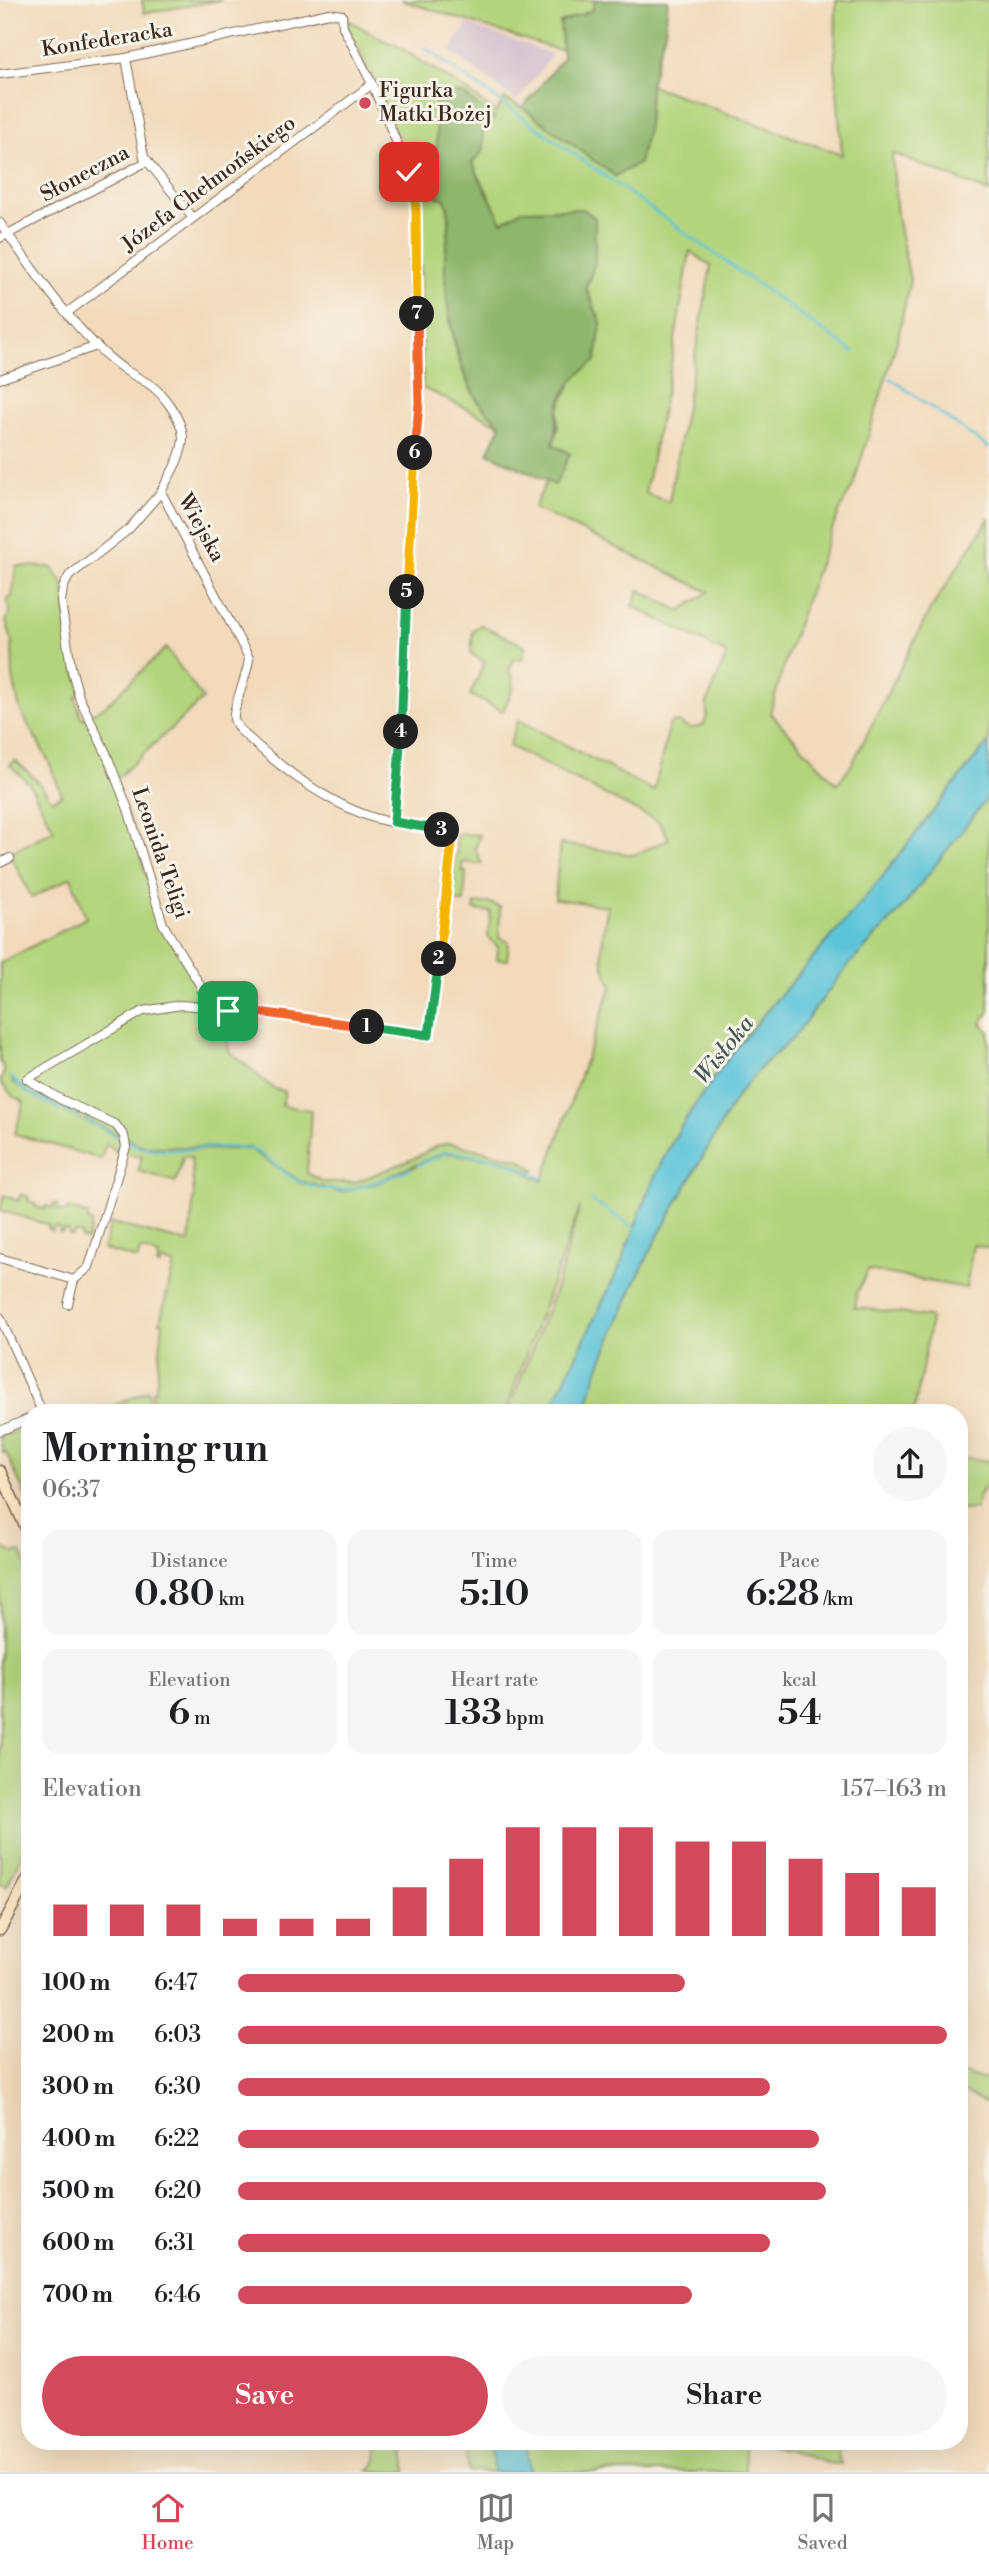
<!DOCTYPE html>
<meta charset="utf-8">
<style>
:root{--surface:#fff;--page:#f6f6f6;--text:#202124;--muted:#757577;--line:#e0e0e0;--accent:#d1495b}
body{margin:0;font-family:"Libre Bodoni",serif;background:var(--page);color:var(--text);height:100vh;display:flex;flex-direction:column;font-size:26px;white-space:nowrap}
*{box-sizing:border-box;margin:0}
p{font-size:23px;color:var(--muted)}
.icon{flex:none;width:38px;height:38px;fill:none;stroke:currentColor;stroke-width:2;stroke-linecap:round;stroke-linejoin:round}
.map{position:relative;flex:1;overflow:hidden}
.side{position:absolute;left:21px;top:1404px;width:947px;height:1046px;display:flex;flex-direction:column;background:var(--surface);border-radius:28px;box-shadow:0 7px 28px #0002}
.side>*{flex:none}
.pin{position:absolute;display:grid;place-items:center;width:60px;height:60px;color:#fff;margin:-30px;border-radius:14px;box-shadow:0 4px 10px #0006}
.km{position:absolute;width:35px;height:35px;margin:-18px;border-radius:50%;background:#222;color:#fff;font-size:19px;line-height:35px;text-align:center}
.round{display:grid;place-items:center;flex:none;width:74px;height:74px;border-radius:37px;background:var(--page)}
.overview{display:flex;align-items:center;justify-content:space-between;height:119px;padding:0 21px}
h1{font-size:38px;font-weight:600;line-height:52px}
.stats{display:grid;grid-template-columns:repeat(3,1fr);gap:10px;height:119px;padding:7px 21px}
.stats div{display:grid;align-content:center;border-radius:18px;background:var(--page);text-align:center}
.stats b{font-size:35px;font-weight:600}
.stats small{font-size:19px;font-weight:400}
.stats p{font-size:19px}
.chart{height:196px;padding:14px 21px}
.chart p{display:flex;justify-content:space-between}
.chart svg{width:100%;height:126px;margin-top:7px;stroke:var(--accent);stroke-width:6}
.primary-button{display:flex;gap:14px;margin-top:auto;padding:14px 21px}
.primary-button a{flex:1;height:80px;border-radius:42px;background:var(--accent);color:#fff;font-size:28px;font-weight:600;line-height:80px;text-align:center}
.primary-button a+a{background:var(--page);color:var(--text)}
ul{padding:0 21px;list-style:none;font-size:23px}
li{display:grid;grid-template-columns:112px 84px 1fr;align-items:center;height:52px}
li i{height:18px;border-radius:9px;background:var(--accent)}
.menu{display:flex;justify-content:space-around;align-items:center;height:98px;border-top:2px solid var(--line);background:var(--surface);font-size:19px;color:var(--muted)}
.menu a{display:grid;justify-items:center;gap:4px}
.menu .current{color:var(--accent)}
.map>svg:first-child{display:block}
</style>
<div class="map">
<svg width="989" height="2472" viewBox="0 0 989 2472">
<rect width="100%" height="100%" fill="#f7f3e8"/>
<filter id="ink" filterUnits="userSpaceOnUse"><feTurbulence type="fractalNoise" baseFrequency=".0143" numOctaves="2"/><feDisplacementMap in="SourceGraphic" scale="14" xChannelSelector="R" yChannelSelector="G"/><feConvolveMatrix kernelMatrix="1 2 1 2 8 2 1 2 1" color-interpolation-filters="sRGB"/></filter>
<filter id="wash" filterUnits="userSpaceOnUse"><feTurbulence type="fractalNoise" baseFrequency=".00686" numOctaves="4" result="noise"/><feDisplacementMap in="SourceGraphic" scale="28" xChannelSelector="R" yChannelSelector="G"/><feGaussianBlur stdDeviation="1.57" result="paint"/><feColorMatrix in="noise" values="0 0 0 0 0 0 0 0 0 0 0 0 0 0 0 0 0 1.4 0 .05"/><feComposite in="paint" operator="in"/></filter>
<g filter="url(#wash)">
<rect width="100%" height="100%" fill="#f2dabb"/>
<path fill="#d1bdcb" d="M467 24 553 54 517 101 450 51Z"/>
<g fill="#b3d47c" stroke="#777f4d" stroke-width="2" fill-rule="evenodd">
<path d="M142 0H222L144 13Z"/>
<path d="M401 0H595L593 10 561 23 562 49H555Z"/>
<path d="M836 0H989V192L892 153 897 216 910 280 898 338 853 486C836 514 826 545 815 575 798 621 783 666 770 713L837 784 852 764 930 610 989 519V742C952 786 918 831 883 876 795 986 679 1087 636 1225 633 1238 624 1246 623 1260L549 1412H508L556 1287 580 1207 505 1412H153L157 1407 152 1393 156 1388 163 1323 160 1322 174 1264 161 1261 159 1266 157 1265 159 1256 141 1249 137 1259 103 1249 111 1223 189 1243 194 1195 191 1157H183L176 1182 138 1171 142 1156 117 1152 106 1144 101 1159 15 1134 24 1102 13 1096 0 1082 5 1070 0 1061V963L86 918 71 877 32 898 9 853 54 830 29 783 10 765 15 760 37 781 52 800 62 795 48 760 20 710 13 678 12 641 6 621 10 612 7 598 12 597 16 566 51 567 64 584 69 644 82 693 75 697 82 719 104 707 166 648 203 699 113 782 133 828 159 920 206 999 225 1013 229 1051 274 1089 285 1091 282 1106 311 1110 307 1173 323 1182H356L413 1159 437 1146 449 1143 519 1159 535 1170 532 1172 505 1160 446 1151 375 1182 346 1190H333L300 1181 249 1147H146L85 1119 86 1116 80 1114 79 1116 28 1092 11 1077 12 1081 27 1093 139 1147 155 1150 250 1149 300 1183 339 1192 375 1184 446 1153 505 1161 543 1181 612 985C596 962 603 932 608 906L555 899 560 844 634 855 669 839 659 822 509 746 518 720 654 791 670 723 679 722C688 729 693 730 704 725L707 715V703L727 654 633 606 639 590 680 611 709 592 534 508 547 480 554 485 569 453 553 444 558 430V410L601 323 586 288 595 262V218L583 209 522 210 502 222 472 162 483 150 482 129 493 118 436 90 437 146 427 192 445 199C454 226 445 237 445 262 446 306 452 359 475 397 481 407 493 416 501 425L423 388 419 190 376 85 346 24 350 21 383 40 396 45 469 92 496 113 505 99 523 108 574 144 648 125 650 85 842 155 835 64ZM690 251 711 266 669 502 645 493 669 375Z"/>
<path d="M481 625 525 646 523 658 513 660 509 671C520 687 508 696 503 711L470 695 485 662 471 654 473 630Z"/>
<path d="M989 796V1014L985 1017 981 1024 989 1031V1248L973 1245 966 1288 868 1270 857 1293 854 1307 929 1317 931 1320 914 1412H585L598 1369 634 1284 658 1236 738 1094 762 1066 792 1039 846 968 898 913Z"/>
<path d="M465 834 480 835 475 849 482 864 462 862V871L466 872 464 902 450 901 454 883 453 865 457 852 456 835Z"/>
<path d="M490 903 500 907 499 938 509 942 507 960 497 959 498 947 488 937 491 912 474 910 475 904Z"/>
<path d="M21 1194 29 1197 28 1201 35 1203V1207L45 1209 46 1206 53 1208 54 1204 58 1205 57 1210 67 1212 68 1208 88 1215V1221L92 1223 87 1240 81 1239V1234L75 1232 73 1236 69 1235V1231L64 1230 62 1233 59 1232 60 1228 54 1227 52 1231 48 1229 49 1225 0 1210 4 1195 18 1201Z"/>
<path d="M148 1391 151 1404 146 1409 149 1412H99Z"/>
<path d="M30 1423V1506L6 1452 3 1453 0 1438Z"/>
<path d="M959 1457 989 1461V1481L979 1495 975 1509 959 1510Z"/>
<path d="M0 1547 13 1553 21 1552 30 1573V1837L7 1886 0 1884Z"/>
<path d="M959 2072 989 2081V2104L959 2090Z"/>
<path d="M375 2441H403L407 2472H367C380 2466 378 2453 375 2441Z"/>
<path d="M464 2441H491L493 2472H468Z"/>
<path d="M525 2441H745V2472H529Z"/>
<path d="M756 2441H839L838 2456 842 2464 828 2463Z"/>
</g>
<g fill="#8eb66c" stroke="#647045" stroke-width="2">
<path d="M595 0H668L665 31 650 85 648 125 639 163 615 176 523 108 563 57 560 23 592 10Z"/>
<path d="M435 90 463 94 494 118 482 129 484 150 472 163 502 222 522 210 583 209 595 218V262L586 288 601 323 596 361C579 373 563 387 558 410 555 422 558 430 553 444L570 454 555 485 488 453 501 425C492 416 481 407 475 396 456 363 443 296 445 258 447 234 454 223 445 199L427 193 437 146Z"/>
</g>
<g fill="#5cc4d8" stroke="#4c777b" stroke-width="2">
<path d="M989 742V796L898 913 846 968 792 1039 762 1066 738 1094 658 1236 634 1284 598 1369 585 1412H549L623 1260C624 1247 633 1238 636 1225 679 1087 795 986 883 876 918 831 952 786 989 742Z"/>
<path d="M491 2441H525L529 2472H493Z"/>
</g>
<g fill="none" stroke-linecap="round" stroke-linejoin="round">
<g stroke="#5cc4d8" stroke-width="2.5">
<path d="M425 48 853 352"/>
<path d="M890 378 989 448"/>
<path d="M11 1077 28 1093 78 1117"/>
<path d="M85 1120 122 1139"/>
<path d="M128 1142C164 1159 208 1143 246 1148 261 1150 275 1166 287 1174 329 1204 368 1186 410 1169"/>
<path d="M418 1165 446 1152H453L505 1161 542 1178"/>
<path d="M591 1200 638 1230"/>
</g>
</g>
</g>
<g filter="url(#ink)">
<g fill="none" stroke-linecap="round" stroke-linejoin="round">
<defs>
<g id="street">
<path d="M126 58 144 157 192 217"/>
<path d="M0 74 126 58 329 13 342 15 343 27 372 84 409 172 415 191 417 213 415 261 419 403 394 822"/>
<path d="M0 223C33 270 79 338 125 370 133 375 141 379 149 384 163 393 182 419 183 437 183 456 169 476 161 492L249 658C248 676 232 707 234 719 235 722 237 726 239 729 275 763 316 796 363 814 391 825 424 827 453 832L429 1035 209 1007 200 985 163 924 128 809 106 753 79 697 71 667 61 602 63 588 69 576 129 529 161 492"/>
<path d="M0 238 148 161"/>
<path d="M68 312 372 84"/>
<path d="M0 379 97 346"/>
<path d="M0 863 10 858"/>
<path d="M0 1258 74 1280 89 1267 126 1147 124 1136 116 1125 60 1099 27 1079 143 1011 181 1005 209 1007"/>
<path d="M68 1304 74 1280"/>
<path d="M0 1317 42 1412"/>
<path d="M0 1431 30 1418"/>
</g>
<g id="secondary">
<path d="M0 1471 30 1537"/>
<path d="M0 1930 30 1875"/>
</g>
</defs>
<use href="#street" stroke="#7b6855" stroke-width="10"/>
<use href="#secondary" stroke="#7b6855" stroke-width="13"/>
<use href="#street" stroke="#fff" stroke-width="8"/>
<use href="#secondary" stroke="#fce6c4" stroke-width="10"/>
</g>
</g>
<g fill="none" stroke-linecap="round" stroke-linejoin="round" filter="url(#ink)">
<defs>
<path id="split-1" d="M228 1011 266 1013 367 1027"/>
<path id="split-2" d="M367 1027 429 1035 439 959"/>
<path id="split-3" d="M439 959 453 832 442 830"/>
<path id="split-4" d="M401 732 394 822 442 830"/>
<path id="split-5" d="M401 732 407 592"/>
<path id="split-6" d="M407 592 415 453"/>
<path id="split-7" d="M415 453 419 403 417 314"/>
<path id="split-8" d="M409 172 415 191 416 213 417 314"/>
</defs>
<use href="#split-1" stroke="#fff" stroke-width="14"/>
<use href="#split-2" stroke="#fff" stroke-width="14"/>
<use href="#split-3" stroke="#fff" stroke-width="14"/>
<use href="#split-4" stroke="#fff" stroke-width="14"/>
<use href="#split-5" stroke="#fff" stroke-width="14"/>
<use href="#split-6" stroke="#fff" stroke-width="14"/>
<use href="#split-7" stroke="#fff" stroke-width="14"/>
<use href="#split-8" stroke="#fff" stroke-width="14"/>
<use href="#split-1" stroke="#f0652b" stroke-width="9"/>
<use href="#split-2" stroke="#22a559" stroke-width="9"/>
<use href="#split-3" stroke="#f5b400" stroke-width="9"/>
<use href="#split-4" stroke="#22a559" stroke-width="9"/>
<use href="#split-5" stroke="#22a559" stroke-width="9"/>
<use href="#split-6" stroke="#f5b400" stroke-width="9"/>
<use href="#split-7" stroke="#f0652b" stroke-width="9"/>
<use href="#split-8" stroke="#f5b400" stroke-width="9"/>
</g>
<circle fill="#d1495b" stroke="#f7f3e8" stroke-width="2.5" cx="365" cy="103" r="7"/>
<g text-anchor="middle" dominant-baseline="central" stroke-width="6" stroke-linejoin="round" paint-order="stroke">
<g font-size="21" fill="#3b2a1e" stroke="#f7f3e8">
<text transform="translate(107 40) rotate(-9)">Konfederacka</text>
<text transform="translate(85 174) rotate(-28)">Słoneczna</text>
<text transform="translate(209 184) rotate(-37)">Józefa Chełmońskiego</text>
<text transform="translate(201 528) rotate(61)">Wiejska</text>
<text transform="translate(160 853) rotate(71)">Leonida Teligi</text>
</g>
<g font-size="21" fill="#3b2a1e" stroke="#f7f3e8" text-anchor="start">
<text x="379" y="91">Figurka<tspan x="379" dy="24">Matki Bożej</tspan></text>
</g>
<g font-size="23" font-style="italic" fill="#455856" stroke="#f7f3e8">
<text transform="translate(724 1050) rotate(-51)">Wisłoka</text>
</g>
</g>
</svg>
<div class="pin" style="left:228px;top:1011px;background:#1e9e55"><svg class="icon" aria-label="arrive" viewBox="0 0 24 24"><path d="M6 21V4h12l-3 4 3 4H6"/></svg></div>
<div class="pin" style="left:409px;top:172px;background:#d93025"><svg class="icon" aria-label="check" viewBox="0 0 24 24"><path d="M5 12l5 5 9-10"/></svg></div>
<b class="km" style="left:367px;top:1027px">1</b>
<b class="km" style="left:439px;top:959px">2</b>
<b class="km" style="left:442px;top:830px">3</b>
<b class="km" style="left:401px;top:732px">4</b>
<b class="km" style="left:407px;top:592px">5</b>
<b class="km" style="left:415px;top:453px">6</b>
<b class="km" style="left:417px;top:314px">7</b>
<section class="side">
<div class="overview"><div><h1>Morning run</h1><p>06:37</p></div><a class="round"><svg class="icon" aria-label="share" viewBox="0 0 24 24"><path d="M12 15V3M7 8l5-5 5 5M5 13v7h14v-7"/></svg></a></div>
<div class="stats">
<div><p>Distance</p><b>0.80<small> km</small></b></div>
<div><p>Time</p><b>5:10</b></div>
<div><p>Pace</p><b>6:28<small> /km</small></b></div>
</div>
<div class="stats">
<div><p>Elevation</p><b>6<small> m</small></b></div>
<div><p>Heart rate</p><b>133<small> bpm</small></b></div>
<div><p>kcal</p><b>54</b></div>
</div>
<div class="chart"><p><span>Elevation</span>157–163 m</p>
<svg viewBox="0 0 160 44" preserveAspectRatio="none"><path d="M5 44V33M15 44V33M25 44V33M35 44V38M45 44V38M55 44V38M65 44V27M75 44V17M85 44V6M95 44V6M105 44V6M115 44V11M125 44V11M135 44V17M145 44V22M155 44V27"/></svg>
</div>
<ul>
<li><b>100 m</b>6:47<i style="width:63%"></i></li>
<li><b>200 m</b>6:03<i style="width:100%"></i></li>
<li><b>300 m</b>6:30<i style="width:75%"></i></li>
<li><b>400 m</b>6:22<i style="width:82%"></i></li>
<li><b>500 m</b>6:20<i style="width:83%"></i></li>
<li><b>600 m</b>6:31<i style="width:75%"></i></li>
<li><b>700 m</b>6:46<i style="width:64%"></i></li>
</ul>
<div class="primary-button"><a>Save</a><a>Share</a></div>
</section>
</div>
<nav class="menu">
<a class="current"><svg class="icon" aria-label="home" viewBox="0 0 24 24"><path d="M3 11l9-7 9 7M6 9v11h12V9"/></svg>Home</a>
<a><svg class="icon" aria-label="map" viewBox="0 0 24 24"><path d="M3 6l6-2 6 2 6-2v14l-6 2-6-2-6 2zM9 4v14M15 6v14"/></svg>Map</a>
<a><svg class="icon" aria-label="saved" viewBox="0 0 24 24"><path d="M7 4h10v16l-5-4-5 4z"/></svg>Saved</a>
</nav>
